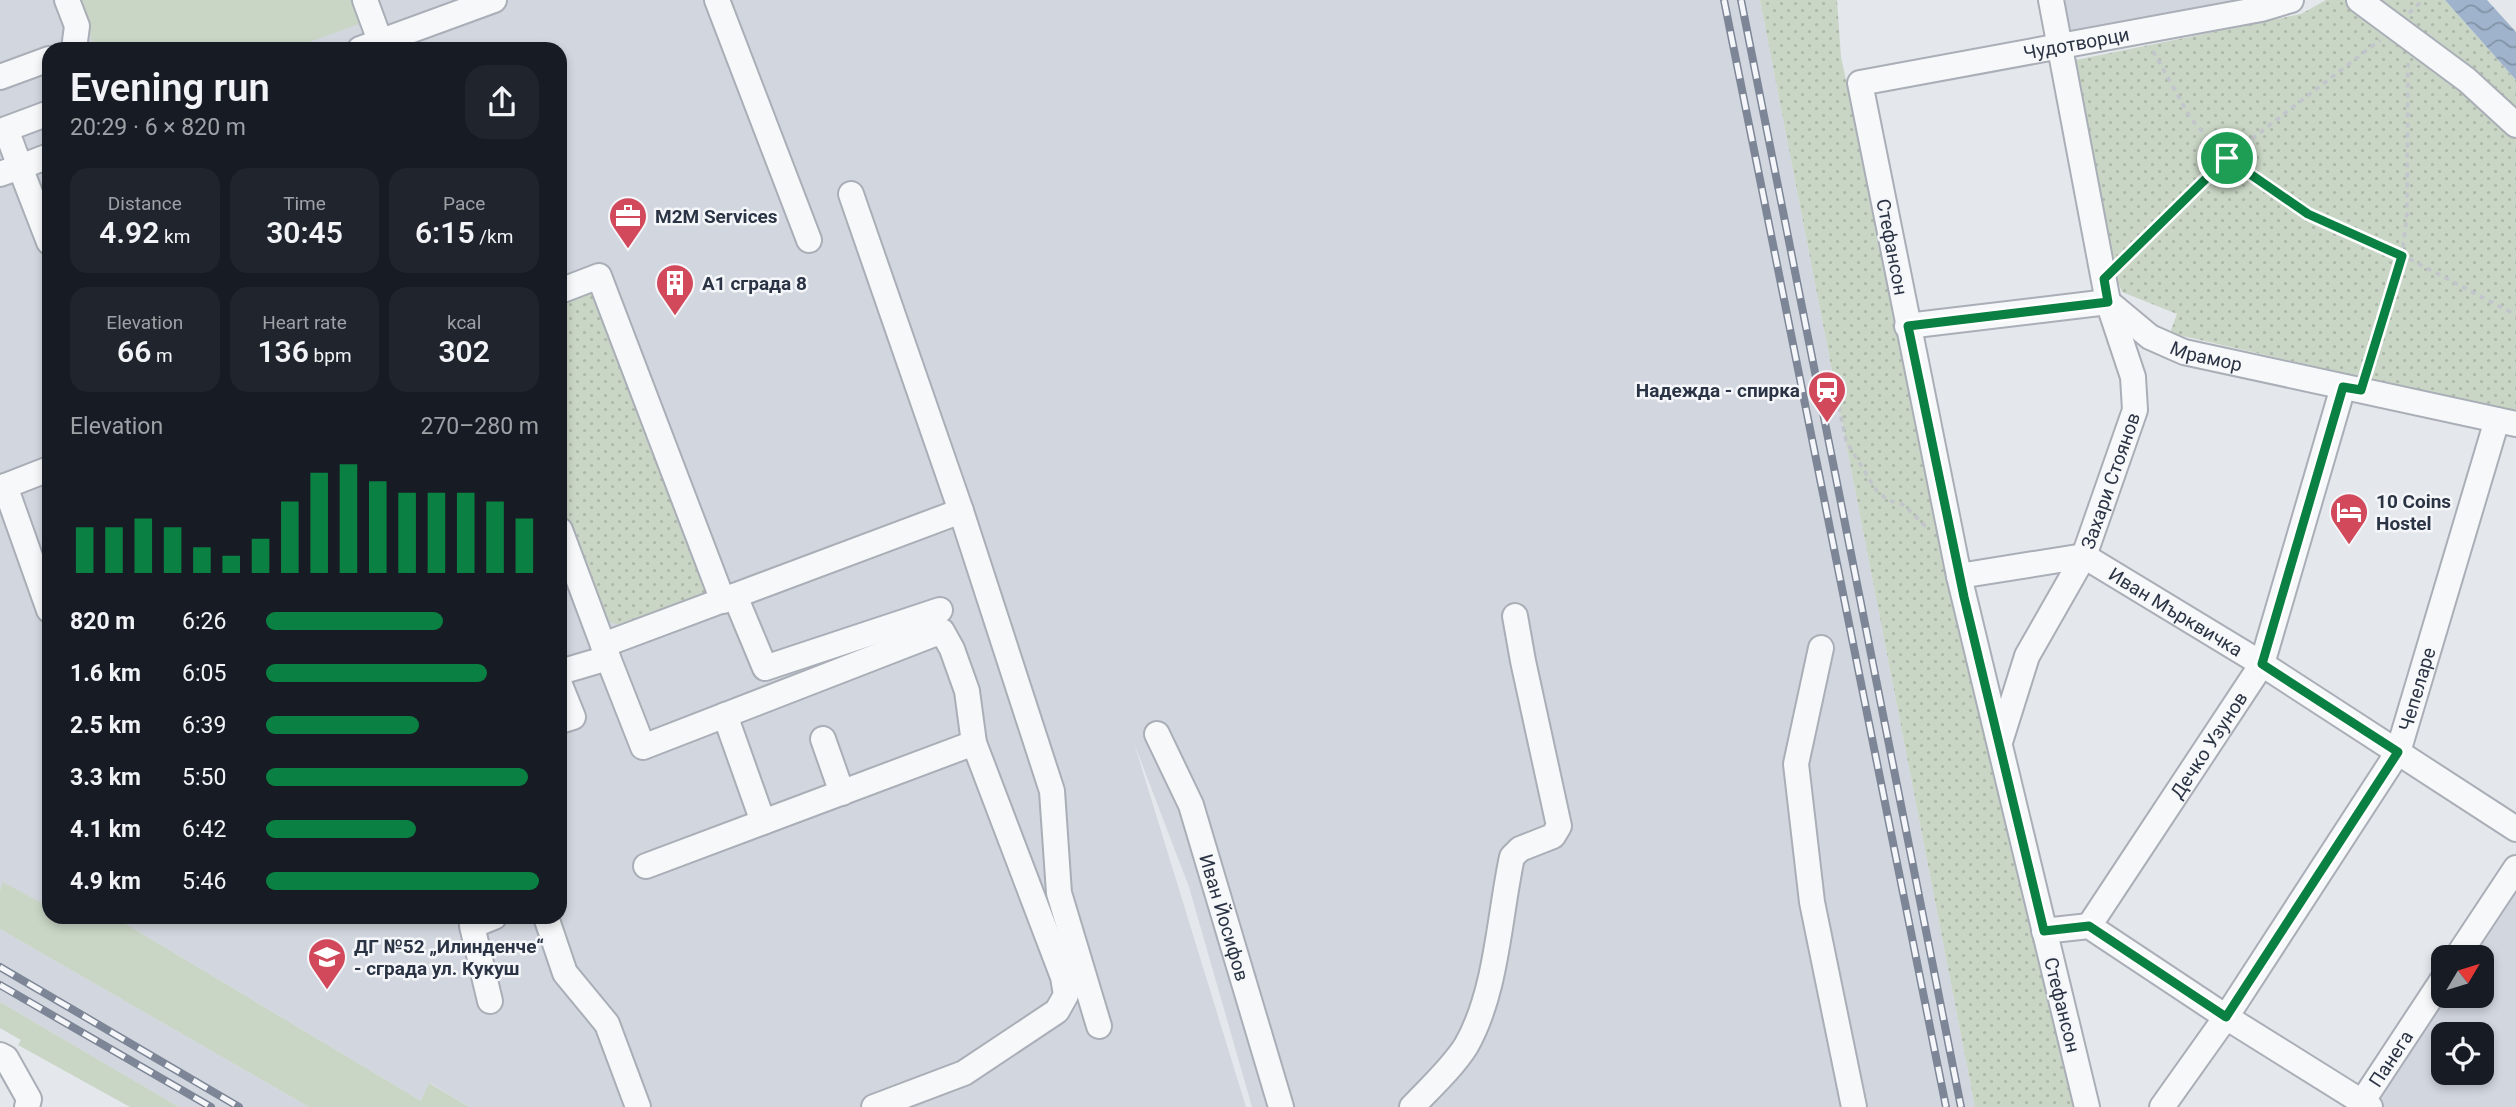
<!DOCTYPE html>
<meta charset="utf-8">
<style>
:root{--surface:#171b24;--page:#20242c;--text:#f1f3f6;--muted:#9ea1a6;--accent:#0b8043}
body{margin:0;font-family:Roboto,sans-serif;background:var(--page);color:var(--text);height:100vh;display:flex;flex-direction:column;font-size:26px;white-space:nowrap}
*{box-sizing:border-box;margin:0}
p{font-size:23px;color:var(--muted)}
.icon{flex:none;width:38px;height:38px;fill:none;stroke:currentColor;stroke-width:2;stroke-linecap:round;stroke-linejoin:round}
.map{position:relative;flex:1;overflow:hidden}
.panel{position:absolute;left:42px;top:42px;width:525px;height:882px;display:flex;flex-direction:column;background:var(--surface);border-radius:21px;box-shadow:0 4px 10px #0003}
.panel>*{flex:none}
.needle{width:46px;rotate:52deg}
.buttons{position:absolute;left:2431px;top:945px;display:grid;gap:14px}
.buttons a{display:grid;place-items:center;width:63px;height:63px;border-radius:14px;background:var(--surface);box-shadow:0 4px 10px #0003;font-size:35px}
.pin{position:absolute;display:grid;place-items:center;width:60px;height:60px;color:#fff;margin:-30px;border:4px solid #fff;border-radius:50%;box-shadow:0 2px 7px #0007}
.round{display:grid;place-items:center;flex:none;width:74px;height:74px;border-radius:21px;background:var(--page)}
.headline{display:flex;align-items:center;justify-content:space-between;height:119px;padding:0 28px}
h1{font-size:38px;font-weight:600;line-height:52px}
.stats{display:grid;grid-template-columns:repeat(3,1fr);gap:10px;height:119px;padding:7px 28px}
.stats div{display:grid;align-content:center;border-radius:18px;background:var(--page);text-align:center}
.stats b{font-size:30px;font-weight:600}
.stats small{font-size:19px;font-weight:400}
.stats p{font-size:19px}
.chart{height:196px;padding:14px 28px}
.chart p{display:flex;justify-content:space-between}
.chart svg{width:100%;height:126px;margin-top:7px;stroke:var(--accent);stroke-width:6}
ul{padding:0 28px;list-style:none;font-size:23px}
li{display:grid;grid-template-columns:112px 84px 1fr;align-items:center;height:52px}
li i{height:18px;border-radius:9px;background:var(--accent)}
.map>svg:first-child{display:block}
</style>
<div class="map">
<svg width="2516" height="1107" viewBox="0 0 2516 1107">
<defs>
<pattern id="park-dots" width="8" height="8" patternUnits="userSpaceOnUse" patternTransform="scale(1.75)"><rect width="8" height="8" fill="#c9d6c5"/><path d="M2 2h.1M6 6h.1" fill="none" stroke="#adb8ab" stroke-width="1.8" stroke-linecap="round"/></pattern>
<pattern id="water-waves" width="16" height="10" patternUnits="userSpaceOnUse" patternTransform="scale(1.75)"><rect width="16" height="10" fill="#9fb4cc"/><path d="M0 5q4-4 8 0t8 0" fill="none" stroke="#8293a7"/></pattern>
</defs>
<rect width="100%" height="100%" fill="#e4e7ec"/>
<g fill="#d2d6de" fill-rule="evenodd">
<path d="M0 0H1760L1975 1107H1252L1189 887 1134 743 1246 1107H469L430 1083 421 1101 114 917H560V49H49V907L4 883 0 889Z"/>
<path d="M2051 0H2291L2059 45Z"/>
<path d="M2516 868V1107H2370L2443 996H2482V957H2457ZM2443 1034H2482V1073H2443Z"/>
<path d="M0 929 309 1107H179L0 1002Z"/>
</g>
<g fill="#c9d6c5">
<path d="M77 0H358L365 22 289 49H211L203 42 179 49H95Z"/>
<path d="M3 882 49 907V917H86L96 922 98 917H114L421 1101 429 1083 469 1107H309L0 929V890Z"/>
<path d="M0 1002 179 1107H130L18 1045 21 1040 0 1028Z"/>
</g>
<g fill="url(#park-dots)">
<path d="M1760 0H1837L1841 57 1943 531 2080 1107H1975Z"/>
<path d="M2326 0H2445L2516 80V413L2170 333 2177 314 2122 292 2109 259 2071 61 2301 14Z"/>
<path d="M590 287 707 592 628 627 601 620 560 508V299Z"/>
</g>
<path fill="url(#water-waves)" d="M2445 0H2487L2516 32V80Z"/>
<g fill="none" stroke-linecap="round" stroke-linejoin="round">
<defs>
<g id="minor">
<path d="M67 0 77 26 74 49"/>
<path d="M365 0 383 49"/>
<path d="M717 0 809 240"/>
<path d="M2359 0 2467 80 2516 125"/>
<path d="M360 49 494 0"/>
<path d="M0 77 49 59"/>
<path d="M49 113 6 129 20 167 49 156"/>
<path d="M0 174 20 167 49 242"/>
<path d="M851 194 961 511 1052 791 1059 893 1099 1026"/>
<path d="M560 291 599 276 723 601"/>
<path id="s1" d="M1907 326 2108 302 2150 337 2184 352 2516 424"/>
<path d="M5 486 49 610"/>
<path d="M0 488 49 469"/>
<path d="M560 530 603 645 961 511"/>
<path id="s2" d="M1959 576 2084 556 2262 664 2516 829"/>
<path d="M735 596 765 668 940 610"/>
<path d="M603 645 643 747 942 631 952 649 967 691 974 743 1063 977 1066 995 1057 1011 964 1073 874 1107"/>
<path d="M1821 648 1796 764 1812 902 1854 1107"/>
<path d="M560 672 608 658"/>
<path d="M560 685 573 717 560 721"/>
<path d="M725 715 763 822"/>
<path id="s3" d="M1157 734 1191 805 1281 1107"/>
<path d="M823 739 842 793"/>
<path id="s4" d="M2000 742 2027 656 2084 556 2135 410 2133 377 2108 302 2051 0"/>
<path d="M646 866 974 743"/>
<path d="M546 917 565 973 607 1024 638 1107"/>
<path id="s5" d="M2089 926 2262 664 2343 387"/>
<path d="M2044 931 2089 926 2226 1017 2370 1107"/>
<path d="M2457 957 2516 868"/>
<path d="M490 1001 472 926 494 917"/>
<path d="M0 1055 6 1058 29 1099 27 1107"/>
<path id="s6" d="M2362 1102 2443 979"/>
<path d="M1412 1107C1430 1088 1452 1068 1466 1046 1497 992 1499 917 1512 857L1520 849 1553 836 1559 826 1523 661 1515 616"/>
<path id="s7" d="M2087 1107 1959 576 1860 83 2261 9 2291 0"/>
<path id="s8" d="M2162 1107 2226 1017 2398 752 2497 420"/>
</g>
</defs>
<use href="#minor" stroke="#a9aeb7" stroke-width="28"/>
<g stroke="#c2c5cb" stroke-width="3.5" stroke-dasharray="5 5" stroke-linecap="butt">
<path d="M2409 13 2423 0"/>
<path d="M2153 51 2191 119 2227 158 2308 214 2402 255 2516 315"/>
<path d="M2121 262 2227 158 2380 40"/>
<path d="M2367 372 2402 255 2407 214 2408 63"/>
<path d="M1837 397 1846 441 1876 490 1888 500 1904 505 1927 528"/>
</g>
<use href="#minor" stroke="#f7f8fa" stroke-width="24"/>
<defs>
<g id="rail">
<path d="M1724 0 1946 1107"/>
<path d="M1741 0 1961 1107"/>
<path d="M0 967 239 1107"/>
<path d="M0 985 211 1107"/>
</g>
</defs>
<use href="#rail" stroke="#7d8696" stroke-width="8"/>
<use href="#rail" stroke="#f4f6f9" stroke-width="5" stroke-dasharray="16" stroke-linecap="butt"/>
</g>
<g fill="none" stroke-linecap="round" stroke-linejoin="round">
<defs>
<path id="route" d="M2227 158 2308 214 2402 256 2361 390 2343 387 2262 664 2398 752 2226 1017 2089 926 2044 931 1964 597 1908 326 2108 302 2104 279Z"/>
</defs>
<use href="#route" stroke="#fff" stroke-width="14"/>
<use href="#route" stroke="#0b8043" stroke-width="9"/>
</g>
<defs>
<symbol id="office-pin" viewBox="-11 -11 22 30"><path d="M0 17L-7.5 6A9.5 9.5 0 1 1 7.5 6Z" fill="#d1495b" stroke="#f4f6f9"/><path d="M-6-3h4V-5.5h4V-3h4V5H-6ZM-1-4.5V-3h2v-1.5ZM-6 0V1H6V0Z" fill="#fff"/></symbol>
<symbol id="building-pin" viewBox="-11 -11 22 30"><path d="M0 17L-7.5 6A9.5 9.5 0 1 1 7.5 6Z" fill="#d1495b" stroke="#f4f6f9"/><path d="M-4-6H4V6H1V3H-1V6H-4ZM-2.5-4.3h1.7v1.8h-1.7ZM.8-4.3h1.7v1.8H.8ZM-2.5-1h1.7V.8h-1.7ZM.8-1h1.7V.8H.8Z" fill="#fff"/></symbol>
<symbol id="station-pin" viewBox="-11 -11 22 30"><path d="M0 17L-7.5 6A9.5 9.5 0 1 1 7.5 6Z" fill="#d1495b" stroke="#f4f6f9"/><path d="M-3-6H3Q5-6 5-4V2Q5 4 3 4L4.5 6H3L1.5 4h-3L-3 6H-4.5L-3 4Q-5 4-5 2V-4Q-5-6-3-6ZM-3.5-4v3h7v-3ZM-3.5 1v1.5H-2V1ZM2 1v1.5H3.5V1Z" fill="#fff"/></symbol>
<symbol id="hotel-pin" viewBox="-11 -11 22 30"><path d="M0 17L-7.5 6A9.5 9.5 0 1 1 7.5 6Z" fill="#d1495b" stroke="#f4f6f9"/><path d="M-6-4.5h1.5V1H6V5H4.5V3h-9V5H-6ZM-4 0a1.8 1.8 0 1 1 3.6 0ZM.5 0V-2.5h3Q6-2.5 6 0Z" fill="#fff"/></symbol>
<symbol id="school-pin" viewBox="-11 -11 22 30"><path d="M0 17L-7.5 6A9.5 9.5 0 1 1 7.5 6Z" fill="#d1495b" stroke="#f4f6f9"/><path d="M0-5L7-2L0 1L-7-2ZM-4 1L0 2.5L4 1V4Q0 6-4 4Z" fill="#fff"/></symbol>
</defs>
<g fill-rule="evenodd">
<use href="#office-pin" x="606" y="194" width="44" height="60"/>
<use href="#building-pin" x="653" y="261" width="44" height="60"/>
<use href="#station-pin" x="1805" y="368" width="44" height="60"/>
<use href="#hotel-pin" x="2327" y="490" width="44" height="60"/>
<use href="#school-pin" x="305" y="935" width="44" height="60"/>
</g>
<g text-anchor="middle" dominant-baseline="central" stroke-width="5" stroke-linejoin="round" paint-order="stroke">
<g font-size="19" fill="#2b3445" stroke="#f4f6f9">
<text stroke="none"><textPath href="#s7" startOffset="1269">Чудотворци</textPath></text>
<text transform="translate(1892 247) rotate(79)">Стефансон</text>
<text stroke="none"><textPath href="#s1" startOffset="317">Мрамор</textPath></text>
<text stroke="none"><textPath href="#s4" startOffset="285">Захари Стоянов</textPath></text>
<text stroke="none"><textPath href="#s2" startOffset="234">Иван Мърквичка</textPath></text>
<text stroke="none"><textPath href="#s8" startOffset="492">Чепеларе</textPath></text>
<text stroke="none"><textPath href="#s5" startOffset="217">Дечко Узунов</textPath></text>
<text stroke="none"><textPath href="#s3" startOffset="196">Иван Йосифов</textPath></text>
<text transform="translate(2062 1005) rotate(76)">Стефансон</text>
<text stroke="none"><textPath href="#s6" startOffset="52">Панега</textPath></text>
</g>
<g font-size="19" font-weight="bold" fill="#2b3445" stroke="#f4f6f9" text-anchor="start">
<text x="655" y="216">M2M Services</text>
<text x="702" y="283">А1 сграда 8</text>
<text x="1800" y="390" text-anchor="end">Надежда - спирка</text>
<text x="2376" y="501">10 Coins<tspan x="2376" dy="22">Hostel</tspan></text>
<text x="354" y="946">ДГ №52 „Илинденче“<tspan x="354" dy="22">- сграда ул. Кукуш</tspan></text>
</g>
</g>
</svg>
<div class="buttons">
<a><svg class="needle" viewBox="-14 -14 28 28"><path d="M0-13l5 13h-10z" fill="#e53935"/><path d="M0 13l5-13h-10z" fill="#9ea1a6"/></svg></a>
<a><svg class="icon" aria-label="locate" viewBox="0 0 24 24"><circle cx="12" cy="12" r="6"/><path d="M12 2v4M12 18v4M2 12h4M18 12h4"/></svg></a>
</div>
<div class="pin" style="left:2227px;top:158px;background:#1e9e55"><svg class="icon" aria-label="arrive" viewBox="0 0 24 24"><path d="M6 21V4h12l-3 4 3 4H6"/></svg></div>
<section class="panel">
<div class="headline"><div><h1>Evening run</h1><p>20:29 · 6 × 820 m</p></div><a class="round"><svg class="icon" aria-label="share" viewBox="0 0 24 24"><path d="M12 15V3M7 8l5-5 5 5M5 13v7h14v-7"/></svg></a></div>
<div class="stats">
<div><p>Distance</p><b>4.92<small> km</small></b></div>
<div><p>Time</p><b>30:45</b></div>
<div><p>Pace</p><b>6:15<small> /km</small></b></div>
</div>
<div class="stats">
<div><p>Elevation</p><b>66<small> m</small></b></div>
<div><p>Heart rate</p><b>136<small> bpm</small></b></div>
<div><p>kcal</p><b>302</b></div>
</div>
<div class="chart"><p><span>Elevation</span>270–280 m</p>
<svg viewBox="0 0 160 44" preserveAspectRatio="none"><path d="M5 44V28M15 44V28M25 44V25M35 44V28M45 44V35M55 44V38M65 44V32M75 44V19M85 44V9M95 44V6M105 44V12M115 44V16M125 44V16M135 44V16M145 44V19M155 44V25"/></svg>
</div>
<ul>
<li><b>820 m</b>6:26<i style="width:65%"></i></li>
<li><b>1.6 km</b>6:05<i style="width:81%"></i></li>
<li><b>2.5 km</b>6:39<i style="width:56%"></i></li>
<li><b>3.3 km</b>5:50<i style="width:96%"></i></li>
<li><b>4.1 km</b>6:42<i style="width:55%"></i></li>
<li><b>4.9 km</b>5:46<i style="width:100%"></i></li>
</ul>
</section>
</div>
